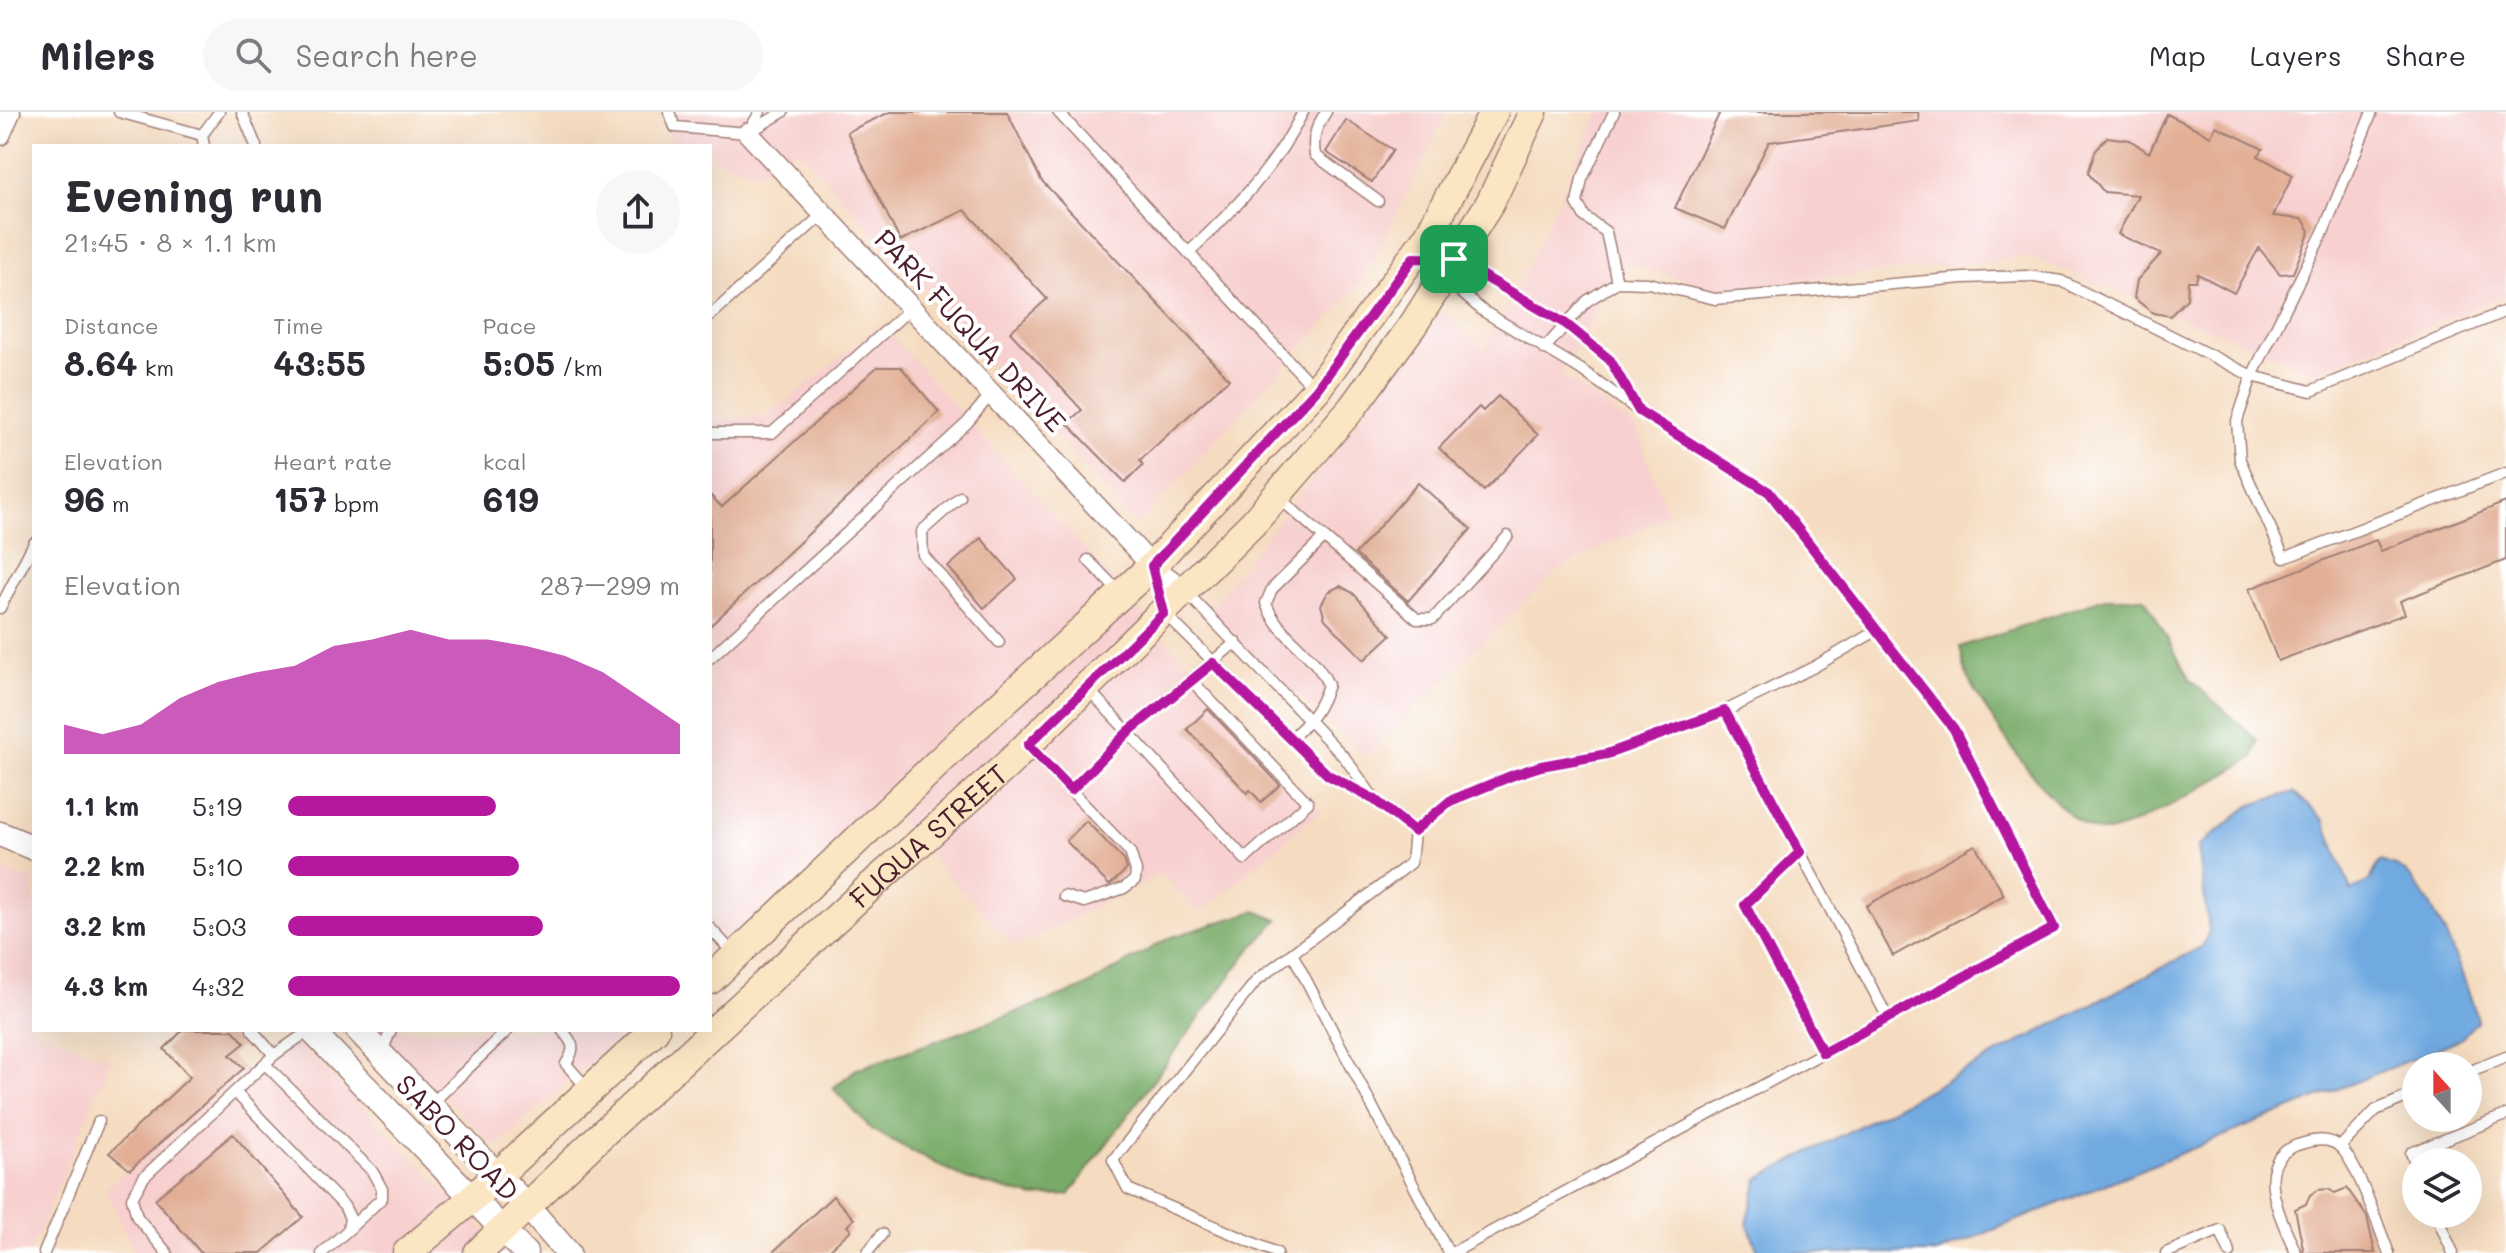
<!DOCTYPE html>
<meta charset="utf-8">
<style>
:root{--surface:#fff;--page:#f7f7f7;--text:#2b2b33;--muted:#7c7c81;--line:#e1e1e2;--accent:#b5179e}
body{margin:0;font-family:Mali,sans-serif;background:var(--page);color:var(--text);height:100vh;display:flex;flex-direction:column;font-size:30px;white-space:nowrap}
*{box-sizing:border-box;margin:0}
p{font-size:26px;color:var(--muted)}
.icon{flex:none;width:44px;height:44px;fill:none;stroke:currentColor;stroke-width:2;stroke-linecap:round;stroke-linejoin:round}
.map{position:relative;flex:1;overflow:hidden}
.panel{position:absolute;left:32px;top:32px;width:680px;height:888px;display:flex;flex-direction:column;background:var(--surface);border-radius:0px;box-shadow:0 8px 32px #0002}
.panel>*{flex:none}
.needle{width:52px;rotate:339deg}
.controls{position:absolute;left:2402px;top:940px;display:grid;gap:16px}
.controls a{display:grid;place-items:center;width:80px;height:80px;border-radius:50%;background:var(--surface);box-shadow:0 8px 32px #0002;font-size:40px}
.pin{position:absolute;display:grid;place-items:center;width:68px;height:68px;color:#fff;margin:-34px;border-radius:16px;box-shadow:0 4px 12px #0006}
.round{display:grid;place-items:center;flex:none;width:84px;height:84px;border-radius:42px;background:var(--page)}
.overview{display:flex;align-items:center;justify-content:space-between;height:136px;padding:0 32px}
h1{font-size:44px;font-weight:800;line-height:60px}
.metrics{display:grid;grid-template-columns:repeat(3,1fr);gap:12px;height:136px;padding:8px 32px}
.metrics div{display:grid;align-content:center}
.metrics b{font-size:34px;font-weight:800}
.metrics small{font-size:22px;font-weight:400}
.metrics p{font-size:22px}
.chart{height:224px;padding:16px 32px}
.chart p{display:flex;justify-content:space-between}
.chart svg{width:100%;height:144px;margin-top:8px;fill:var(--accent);opacity:.7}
ul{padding:0 32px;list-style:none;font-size:26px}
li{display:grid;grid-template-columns:128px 96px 1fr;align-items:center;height:60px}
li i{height:20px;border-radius:10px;background:var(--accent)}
header{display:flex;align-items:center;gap:48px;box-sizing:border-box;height:112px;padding:0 40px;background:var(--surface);border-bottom:2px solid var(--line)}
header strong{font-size:38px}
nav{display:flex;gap:44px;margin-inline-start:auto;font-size:28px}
.search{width:560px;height:72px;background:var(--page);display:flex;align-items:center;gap:20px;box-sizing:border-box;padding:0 28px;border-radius:44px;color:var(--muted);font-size:30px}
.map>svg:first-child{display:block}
</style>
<header>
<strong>Milers</strong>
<div class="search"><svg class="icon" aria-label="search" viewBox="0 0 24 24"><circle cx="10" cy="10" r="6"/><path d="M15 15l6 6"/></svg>Search here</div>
<nav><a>Map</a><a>Layers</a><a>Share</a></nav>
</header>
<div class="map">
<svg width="2506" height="1141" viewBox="0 0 2506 1141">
<rect width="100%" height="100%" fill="#fff"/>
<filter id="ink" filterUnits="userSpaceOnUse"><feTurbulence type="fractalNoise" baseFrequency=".0125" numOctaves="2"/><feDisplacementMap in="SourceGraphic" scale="16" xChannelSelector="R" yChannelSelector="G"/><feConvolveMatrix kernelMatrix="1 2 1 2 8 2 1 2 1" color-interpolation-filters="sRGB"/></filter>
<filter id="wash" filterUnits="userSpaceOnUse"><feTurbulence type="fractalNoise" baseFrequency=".006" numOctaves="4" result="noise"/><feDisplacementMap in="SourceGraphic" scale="32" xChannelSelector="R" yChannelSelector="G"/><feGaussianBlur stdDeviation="1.8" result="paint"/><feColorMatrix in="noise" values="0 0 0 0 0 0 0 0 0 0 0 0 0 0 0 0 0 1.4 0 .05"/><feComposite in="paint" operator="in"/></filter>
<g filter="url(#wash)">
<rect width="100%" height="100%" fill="#f5dcc0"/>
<g fill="#f7d0cf">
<path d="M661 0H1448L1363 169 1137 414 798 37 759 62 710 46V34L674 33Z"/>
<path d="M1599 0H2506V183L2315 260 2032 145 1719 177 1624 151 1560 262 1636 315 1668 403 1558 458 1365 644 1207 501 1442 199 1485 238 1534 142Z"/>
<path d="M881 212 1321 699 1200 801 1161 762 1015 835 882 691 710 844V308L768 304Z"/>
<path d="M0 756 34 769V918L111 947 30 1141H0Z"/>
<path d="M375 918H627L495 1035Z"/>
<path d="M289 921 507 1141H135L105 1077Z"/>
</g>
<g fill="#78ab67" stroke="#616549" stroke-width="2">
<path d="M2105 486H2145L2190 568 2258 628 2253 646C2227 661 2132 719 2106 720 2063 721 1990 606 1970 570 1964 560 1963 546 1960 535Z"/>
<path d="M1255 799 1278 808 1248 840 1069 1083 1034 1085 966 1067 872 1018 833 976 855 958 1081 877 1169 826Z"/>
</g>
<path fill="#71aae1" stroke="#5e6486" stroke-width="2" d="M2294 680 2324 708 2351 779 2370 768 2380 749C2385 751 2392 752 2398 755 2429 772 2470 874 2477 909L2461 927 1937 1141H1759L1747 1111 1758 1067 2203 834 2209 819 2198 735 2251 693Z"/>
<g id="blocks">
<g fill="#e2ae94">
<path d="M890 0H1007L1041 68 1229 267 1140 348 1143 353 1125 370 1067 311 1082 298 1010 220 1047 187 965 98 900 129 847 20Z"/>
<path d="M1720 0H1918L1919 9 1769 30 1725 117 1675 96Z"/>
<path d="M2167 2 2211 24 2216 14 2263 37 2258 44 2293 63 2273 104 2303 107 2310 119 2293 161 2280 162 2259 136 2234 181 2198 162 2196 169H2188L2187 187 2170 204 2153 201 2134 186 2137 168 2161 142 2118 122 2138 83 2104 80 2088 61 2095 40 2107 25 2130 28 2149 41Z"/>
<path d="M1346 8 1393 38 1372 70 1326 40Z"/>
<path d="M877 255H901L939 300 710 514V383L722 395Z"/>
<path d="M1498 284 1538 323 1484 379 1439 336 1479 295 1483 299Z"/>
<path d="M1418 371 1471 417 1408 489 1355 442Z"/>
<path d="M2506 390V448L2400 489 2405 502 2278 549 2249 477 2376 428 2381 439Z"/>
<path d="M981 426 1017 467 984 496 948 455Z"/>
<path d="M1340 474 1353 481 1391 523 1364 548 1325 507 1321 493 1328 480Z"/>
<path d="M1208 597 1280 673 1261 690 1250 678 1247 681 1187 617Z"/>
<path d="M1086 709 1124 748 1127 757 1111 772 1109 773 1066 729Z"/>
<path d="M1975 733 2004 783 1893 844 1866 794Z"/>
<path d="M183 918H233L245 931 230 943 244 956 130 1058 109 1041 190 965 164 937Z"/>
<path d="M233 1022 303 1105 261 1141H201L155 1087Z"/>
<path d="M2347 1076 2367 1105 2375 1141H2304L2295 1097 2306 1092 2310 1083 2318 1078 2328 1077 2335 1081Z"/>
<path d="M833 1084 854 1107 847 1114 851 1118 826 1141H772Z"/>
</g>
</g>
</g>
<g filter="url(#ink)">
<use href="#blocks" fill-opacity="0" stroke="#a07e76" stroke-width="2"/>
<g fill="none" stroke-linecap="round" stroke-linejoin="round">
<defs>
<g id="service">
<path d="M119 0 202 23"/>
<path d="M242 0 256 34"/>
<path d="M669 0 675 15 748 21 783 0"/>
<path d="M1058 0 1315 277"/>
<path d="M1326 0C1316 15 1312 25 1315 43L1378 89"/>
<path d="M1614 0 1582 67 1577 91 1585 105 1606 120 1617 170"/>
<path d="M2372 0 2324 118 2252 264 2237 309 2240 348 2284 446 2506 361"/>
<path d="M749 19 760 0"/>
<path d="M204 34 202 23 219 0"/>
<path d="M1189 140C1234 98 1275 56 1303 0"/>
<path d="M1456 148 1566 212 1610 248 1636 293"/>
<path d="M1444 166 1483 199 1580 257 1639 299 1769 380 1954 617 2054 816 1452 1141"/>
<path d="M710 204 824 101"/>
<path d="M1544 237 1587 189 1617 170 1648 171 1715 187 1963 166 2028 164 2061 169 2252 264 2311 279 2506 199"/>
<path d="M710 321H772L912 195"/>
<path d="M1277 384 1417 507H1433L1508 424"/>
<path d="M960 385 922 419 923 443 999 530"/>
<path d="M1088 448 1120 481"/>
<path d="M1187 481 1345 646 1373 685"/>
<path d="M0 496 34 431"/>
<path d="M1164 501 1328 663 1375 688 1414 719 1411 751 1257 868 1113 1048 1128 1077 1277 1141"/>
<path d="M710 546 967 311 992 281"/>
<path d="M1192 569 1308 691 1245 747 1128 620 1236 530"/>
<path d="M1725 599 1888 906"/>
<path d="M1290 627C1310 610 1320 597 1328 573 1315 540 1277 524 1266 491L1272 477 1324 426"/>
<path d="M1028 634 1130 740 1136 759 1135 768 1124 776 1084 790 1064 784"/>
<path d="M1071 678 1128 620 1087 576"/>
<path d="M1414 719 1450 689 1516 662 1541 654 1607 642 1725 599 1814 555 1876 519"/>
<path d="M1800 740 1745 793 1823 941"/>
<path d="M710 816 735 843"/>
<path d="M1293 843 1449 1141"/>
<path d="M252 918 274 943 310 918"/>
<path d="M562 918C574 932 576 936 566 952L588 977"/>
<path d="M381 942 391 918"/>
<path d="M265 952 372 1059 382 1077V1086L348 1118"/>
<path d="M2468 960 2506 945"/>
<path d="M235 980 344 1094 350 1106 348 1118 322 1141"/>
<path d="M430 993 508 918"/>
<path d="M2340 1035 2376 998 2416 981"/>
<path d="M2416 1052 2411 1041 2506 1003"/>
<path d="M2436 1102 2453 1141"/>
<path d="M44 1141 99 1009"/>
<path d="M167 1141 137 1105 132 1086 144 1065 274 943"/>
<path d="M867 1141 882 1122"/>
<path d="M2166 1141 2220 1118 2230 1141"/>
<path d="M2296 1141C2282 1108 2247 1045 2304 1031 2316 1028 2329 1026 2339 1034 2357 1049 2379 1117 2389 1141"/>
</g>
<g id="minor">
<path d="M748 21 1152 454 1186 480"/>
<path d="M0 23 10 0"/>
</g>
<g id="tertiary">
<path d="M0 722 34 736"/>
<path d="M311 918 525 1141"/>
<path d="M358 918 528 1095 568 1141"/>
</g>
<g id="secondary">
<path d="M710 868 964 626 1152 454 1316 278 1428 124 1494 0"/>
<path d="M407 1141 474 1085 655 918"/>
<path id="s1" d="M478 1141 599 1025 870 775 1006 654 1254 410 1352 296 1413 213 1490 91 1533 0"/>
</g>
</defs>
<use href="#service" stroke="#a07e76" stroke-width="13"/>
<use href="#minor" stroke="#a07e76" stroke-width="23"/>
<use href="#tertiary" stroke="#a07e76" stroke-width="27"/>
<use href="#secondary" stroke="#a07e76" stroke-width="31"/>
<use href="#service" stroke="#fff" stroke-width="10"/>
<use href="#minor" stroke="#fff" stroke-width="20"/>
<use href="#tertiary" stroke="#fff" stroke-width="24"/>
<use href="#secondary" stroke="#fbe6c4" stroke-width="28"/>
</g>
</g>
<g fill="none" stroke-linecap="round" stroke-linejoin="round" filter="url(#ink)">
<defs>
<path id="route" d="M1413 146 1454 147 1566 212 1610 248 1639 299 1769 380 1954 617 2054 816 1823 941 1745 793 1800 740 1725 599 1607 642 1541 654 1516 662 1450 689 1414 719 1375 688 1328 663 1213 551 1128 620 1071 678 1028 633 1164 501 1152 454 1316 278Z"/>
</defs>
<use href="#route" stroke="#fff" stroke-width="16"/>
<use href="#route" stroke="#b5179e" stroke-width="10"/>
</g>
<g text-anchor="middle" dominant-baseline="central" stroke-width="8" stroke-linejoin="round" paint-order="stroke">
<g font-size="28" fill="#4a1f2b" stroke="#fff">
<text transform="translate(971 218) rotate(47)">PARK FUQUA DRIVE</text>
<text stroke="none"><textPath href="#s1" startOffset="614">FUQUA STREET</textPath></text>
<text transform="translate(458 1025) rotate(46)">SABO ROAD</text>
</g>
</g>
</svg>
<div class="controls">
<a><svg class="needle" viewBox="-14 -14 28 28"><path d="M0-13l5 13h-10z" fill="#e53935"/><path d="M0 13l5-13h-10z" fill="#7c7c81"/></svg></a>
<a><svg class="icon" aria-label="layers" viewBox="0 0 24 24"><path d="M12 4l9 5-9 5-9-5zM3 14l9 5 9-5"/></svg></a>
</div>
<div class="pin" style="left:1454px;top:147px;background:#1e9e55"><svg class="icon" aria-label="arrive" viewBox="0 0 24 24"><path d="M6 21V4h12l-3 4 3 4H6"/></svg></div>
<section class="panel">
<div class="overview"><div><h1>Evening run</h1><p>21:45 · 8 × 1.1 km</p></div><a class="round"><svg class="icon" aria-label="share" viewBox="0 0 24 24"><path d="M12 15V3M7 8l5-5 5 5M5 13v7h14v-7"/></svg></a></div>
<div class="metrics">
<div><p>Distance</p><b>8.64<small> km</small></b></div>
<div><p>Time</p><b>43:55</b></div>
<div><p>Pace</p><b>5:05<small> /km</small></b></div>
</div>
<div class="metrics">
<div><p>Elevation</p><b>96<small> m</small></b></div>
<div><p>Heart rate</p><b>157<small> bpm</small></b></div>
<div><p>kcal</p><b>619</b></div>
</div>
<div class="chart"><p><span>Elevation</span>287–299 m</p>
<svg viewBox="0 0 160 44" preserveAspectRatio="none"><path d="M0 44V35L10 38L20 35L30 27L40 22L50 19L60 17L70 11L80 9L90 6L100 9L110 9L120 11L130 14L140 19L150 27L160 35V44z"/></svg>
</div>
<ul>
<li><b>1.1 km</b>5:19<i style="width:53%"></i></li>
<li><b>2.2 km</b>5:10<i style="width:59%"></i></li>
<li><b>3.2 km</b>5:03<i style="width:65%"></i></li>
<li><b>4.3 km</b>4:32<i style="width:100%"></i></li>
</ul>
</section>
</div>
